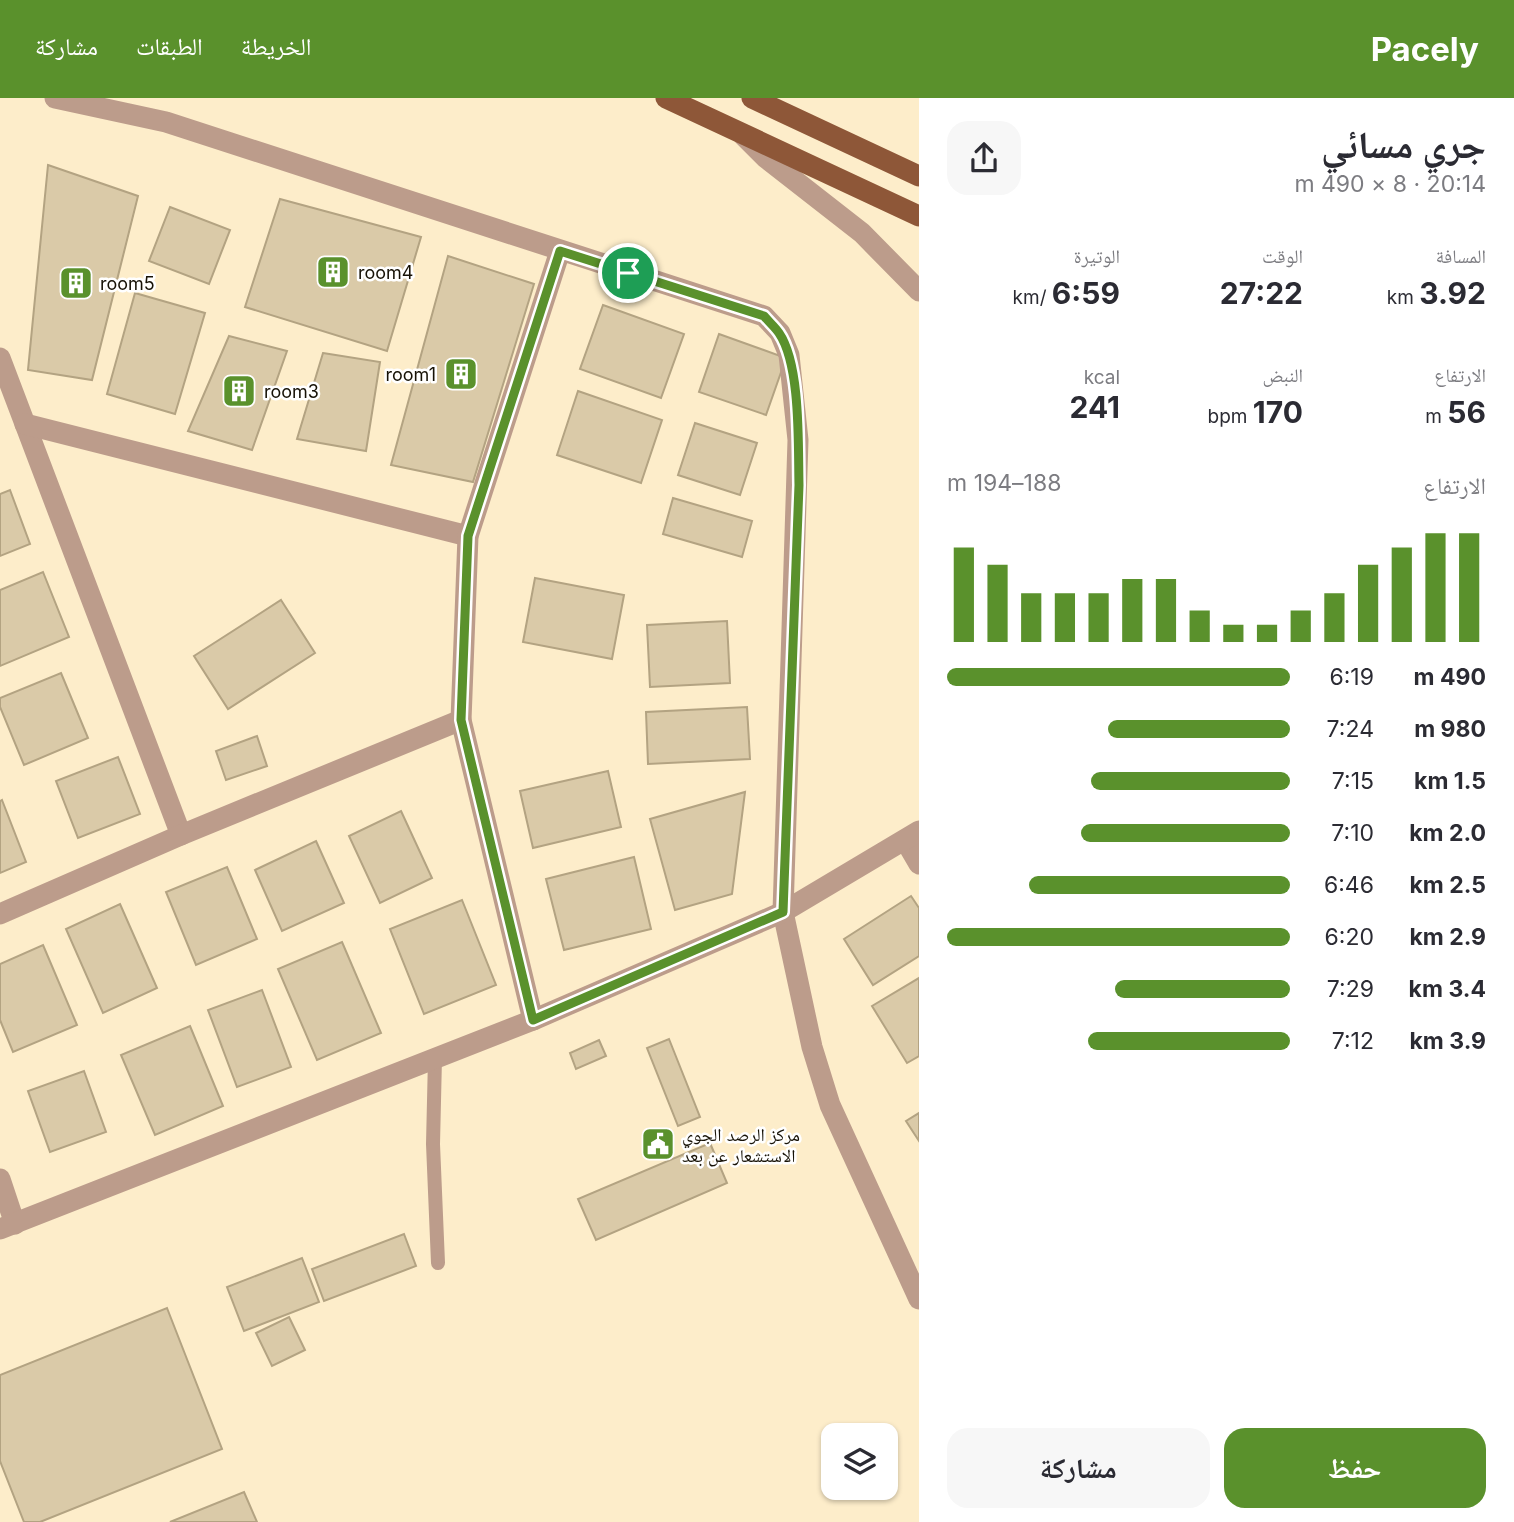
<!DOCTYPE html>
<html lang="ar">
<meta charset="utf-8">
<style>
:root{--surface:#fff;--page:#f7f7f7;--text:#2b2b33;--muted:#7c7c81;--accent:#5a912c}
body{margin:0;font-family:Inter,"Noto Naskh Arabic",sans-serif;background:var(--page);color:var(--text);direction:rtl;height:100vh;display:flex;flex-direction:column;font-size:26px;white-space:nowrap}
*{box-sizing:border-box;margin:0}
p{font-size:23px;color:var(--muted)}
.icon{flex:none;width:38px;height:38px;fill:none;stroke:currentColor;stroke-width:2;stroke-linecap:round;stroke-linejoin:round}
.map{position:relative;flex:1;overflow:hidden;direction:ltr}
.sheet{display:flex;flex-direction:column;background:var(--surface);width:595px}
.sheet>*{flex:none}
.tools{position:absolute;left:821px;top:1325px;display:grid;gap:14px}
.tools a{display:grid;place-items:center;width:77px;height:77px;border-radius:14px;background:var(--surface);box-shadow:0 2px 5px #0004;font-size:35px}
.pin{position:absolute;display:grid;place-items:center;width:60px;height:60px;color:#fff;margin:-30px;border:4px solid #fff;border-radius:50%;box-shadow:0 2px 7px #0007}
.round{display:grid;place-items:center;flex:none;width:74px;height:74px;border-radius:21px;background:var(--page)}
.summary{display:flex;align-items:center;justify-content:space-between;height:119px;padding:0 28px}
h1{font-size:38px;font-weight:700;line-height:52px}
.metrics{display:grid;grid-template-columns:repeat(3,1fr);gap:10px;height:119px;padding:7px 28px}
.metrics div{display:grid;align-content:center}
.metrics b{font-size:30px;font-weight:700}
.metrics small{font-size:19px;font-weight:400}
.metrics p{font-size:19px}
.chart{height:196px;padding:14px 28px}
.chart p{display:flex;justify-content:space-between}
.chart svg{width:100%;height:126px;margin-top:7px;stroke:var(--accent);stroke-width:6}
.button{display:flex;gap:14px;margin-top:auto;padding:14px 28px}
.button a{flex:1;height:80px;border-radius:21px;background:var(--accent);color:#fff;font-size:28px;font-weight:700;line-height:80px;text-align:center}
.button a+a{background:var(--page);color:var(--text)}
ul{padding:0 28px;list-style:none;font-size:23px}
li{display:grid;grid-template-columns:112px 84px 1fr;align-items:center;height:52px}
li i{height:18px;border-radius:9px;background:var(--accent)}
header{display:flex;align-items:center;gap:42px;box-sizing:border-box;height:98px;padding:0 35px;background:var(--accent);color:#fff}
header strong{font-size:33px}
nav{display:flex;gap:38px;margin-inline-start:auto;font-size:24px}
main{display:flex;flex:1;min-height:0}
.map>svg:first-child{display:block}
</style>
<header>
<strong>Pacely</strong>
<nav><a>الخريطة</a><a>الطبقات</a><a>مشاركة</a></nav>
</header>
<main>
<section class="sheet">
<div class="summary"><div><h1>جري مسائي</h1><p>20:14 · 8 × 490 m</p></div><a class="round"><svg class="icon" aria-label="share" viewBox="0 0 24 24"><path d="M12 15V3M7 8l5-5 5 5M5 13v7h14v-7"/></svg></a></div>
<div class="metrics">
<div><p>المسافة</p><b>3.92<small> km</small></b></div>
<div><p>الوقت</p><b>27:22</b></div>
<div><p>الوتيرة</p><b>6:59<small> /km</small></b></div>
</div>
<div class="metrics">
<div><p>الارتفاع</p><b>56<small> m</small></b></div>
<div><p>النبض</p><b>170<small> bpm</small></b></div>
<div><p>kcal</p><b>241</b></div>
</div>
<div class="chart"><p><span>الارتفاع</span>188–194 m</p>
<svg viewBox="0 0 160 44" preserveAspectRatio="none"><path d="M5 44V11M15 44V17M25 44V27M35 44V27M45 44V27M55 44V22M65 44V22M75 44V33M85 44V38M95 44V38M105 44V33M115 44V27M125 44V17M135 44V11M145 44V6M155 44V6"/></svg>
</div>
<ul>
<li><b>490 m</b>6:19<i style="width:100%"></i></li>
<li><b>980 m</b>7:24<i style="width:53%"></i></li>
<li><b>1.5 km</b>7:15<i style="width:58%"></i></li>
<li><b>2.0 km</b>7:10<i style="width:61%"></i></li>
<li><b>2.5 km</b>6:46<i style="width:76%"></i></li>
<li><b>2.9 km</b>6:20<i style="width:100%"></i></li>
<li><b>3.4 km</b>7:29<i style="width:51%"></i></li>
<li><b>3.9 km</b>7:12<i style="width:59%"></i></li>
</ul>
<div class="button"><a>حفظ</a><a>مشاركة</a></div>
</section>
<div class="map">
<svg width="919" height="1424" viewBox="0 0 919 1424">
<rect width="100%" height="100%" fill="#fdedca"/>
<g fill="#dacaa8" stroke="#b3a382" stroke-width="2">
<path d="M48 67 138 98 92 282 28 272Z"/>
<path d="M280 101 421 139 387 253 245 209Z"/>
<path d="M170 109 230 132 209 186 149 163Z"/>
<path d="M448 158 534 186 473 384 391 367Z"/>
<path d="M135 195 205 215 175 316 107 296Z"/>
<path d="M603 207 684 236 661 300 580 271Z"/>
<path d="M719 236 786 260 766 317 699 294Z"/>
<path d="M229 238 287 253 252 352 188 333Z"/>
<path d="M323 255 380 264 366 353 297 341Z"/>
<path d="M578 293 662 322 641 385 557 357Z"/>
<path d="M695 325 757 345 740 397 678 377Z"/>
<path d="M10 392 30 446 0 458V396Z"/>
<path d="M673 400 752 423 742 459 663 436Z"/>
<path d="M43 474 69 539 0 568V492Z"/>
<path d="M535 480 624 497 612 561 523 544Z"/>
<path d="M281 502 315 555 228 611 194 558Z"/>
<path d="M727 523 730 585 650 589 647 527Z"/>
<path d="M61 575 88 640 24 667 0 609V600Z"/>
<path d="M747 609 750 661 648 666 646 614Z"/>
<path d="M257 638 267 668 226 682 216 653Z"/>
<path d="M118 659 140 716 78 740 56 683Z"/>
<path d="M608 673 621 729 533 750 520 693Z"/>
<path d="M745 694 732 796 675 812 650 721Z"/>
<path d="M2 702 26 764 0 775V703Z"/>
<path d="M401 713 432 780 380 805 349 738Z"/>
<path d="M316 743 344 805 282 833 255 772Z"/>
<path d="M634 759 651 831 564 852 546 781Z"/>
<path d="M227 769 257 841 196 867 166 794Z"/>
<path d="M911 798 919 810V858L873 887 844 841Z"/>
<path d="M462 802 496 887 424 916 390 831Z"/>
<path d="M120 806 157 890 103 915 66 831Z"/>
<path d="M342 844 381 935 317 962 278 871Z"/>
<path d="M43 847 77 927 13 954 0 922V866Z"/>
<path d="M919 880V958L907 965 872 908Z"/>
<path d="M262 892 291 969 237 989 208 912Z"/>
<path d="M190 928 223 1008 155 1037 121 957Z"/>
<path d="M669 941 700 1019 678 1028 647 950Z"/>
<path d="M599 942 606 958 576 971 570 955Z"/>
<path d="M84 973 106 1034 50 1054 28 993Z"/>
<path d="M919 1015V1043L906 1023Z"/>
<path d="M710 1045 727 1085 596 1142 578 1101Z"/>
<path d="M404 1136 416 1168 324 1203 312 1171Z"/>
<path d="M302 1160 319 1204 244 1233 227 1189Z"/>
<path d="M167 1210 222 1351 40 1424H24L0 1363V1277Z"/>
<path d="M289 1219 305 1252 272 1268 256 1235Z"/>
<path d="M244 1394 257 1424H170Z"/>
</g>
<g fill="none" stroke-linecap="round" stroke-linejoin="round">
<path stroke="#bc9c8b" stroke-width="14" d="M435 960 433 1046 438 1165"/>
<g stroke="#bc9c8b" stroke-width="21">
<path d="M55 0 166 24 764 218 780 235 789 257 798 342 783 814 812 949 830 1007 919 1201"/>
<path d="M743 37 766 60 862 135 919 193"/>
<path d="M0 260 181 737"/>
<path d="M25 326 468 438"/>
<path d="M905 742 919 766"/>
<path d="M0 816 181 737 461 622"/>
<path d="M533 922 461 622 468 438 560 153"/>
<path d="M0 1081 15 1126"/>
<path d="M0 1131 533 922 783 814 919 733"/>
</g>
<g stroke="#8e5738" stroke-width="21">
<path d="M666 0 919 118"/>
<path d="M752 0 919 78"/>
</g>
</g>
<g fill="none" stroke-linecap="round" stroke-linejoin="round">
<defs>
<path id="route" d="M560 153 764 218C769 224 775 229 779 235 801 267 798 348 799 387L783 814 533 922 461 622 468 438Z"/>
</defs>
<use href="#route" stroke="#fff" stroke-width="14"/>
<use href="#route" stroke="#5a912c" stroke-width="9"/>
</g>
<defs>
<symbol id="building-square" viewBox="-11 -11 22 22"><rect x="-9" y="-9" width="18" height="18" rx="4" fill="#5a912c" stroke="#fff"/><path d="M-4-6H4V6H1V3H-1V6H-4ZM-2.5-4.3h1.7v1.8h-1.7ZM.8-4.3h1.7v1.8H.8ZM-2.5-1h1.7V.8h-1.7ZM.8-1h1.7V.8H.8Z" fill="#fff"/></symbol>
<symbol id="civic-square" viewBox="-11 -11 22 22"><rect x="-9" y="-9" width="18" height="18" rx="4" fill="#5a912c" stroke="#fff"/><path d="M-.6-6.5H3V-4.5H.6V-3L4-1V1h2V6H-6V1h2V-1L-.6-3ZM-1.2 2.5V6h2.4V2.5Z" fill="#fff"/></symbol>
</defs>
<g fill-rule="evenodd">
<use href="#building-square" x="314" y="155" width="38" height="38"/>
<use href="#building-square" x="57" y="166" width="38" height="38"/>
<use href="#building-square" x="442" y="257" width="38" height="38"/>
<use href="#building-square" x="220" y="274" width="38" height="38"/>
<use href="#civic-square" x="639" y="1027" width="38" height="38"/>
</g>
<g text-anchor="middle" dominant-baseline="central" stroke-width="5" stroke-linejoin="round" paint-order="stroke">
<g font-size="18" fill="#161105" stroke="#fff" text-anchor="start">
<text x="358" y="174">room4</text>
<text x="100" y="185">room5</text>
<text x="436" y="276" text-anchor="end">room1</text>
<text x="264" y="293">room3</text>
<text x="682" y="1036">مركز الرصد الجوي<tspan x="682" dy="21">الاستشعار عن بعد</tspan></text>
</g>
</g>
</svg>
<div class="tools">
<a><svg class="icon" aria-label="layers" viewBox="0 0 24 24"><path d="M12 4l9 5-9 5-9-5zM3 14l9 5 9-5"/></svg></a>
</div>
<div class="pin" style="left:628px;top:175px;background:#1e9e55"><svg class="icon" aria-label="arrive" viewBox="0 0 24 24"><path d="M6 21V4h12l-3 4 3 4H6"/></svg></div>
</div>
</main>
